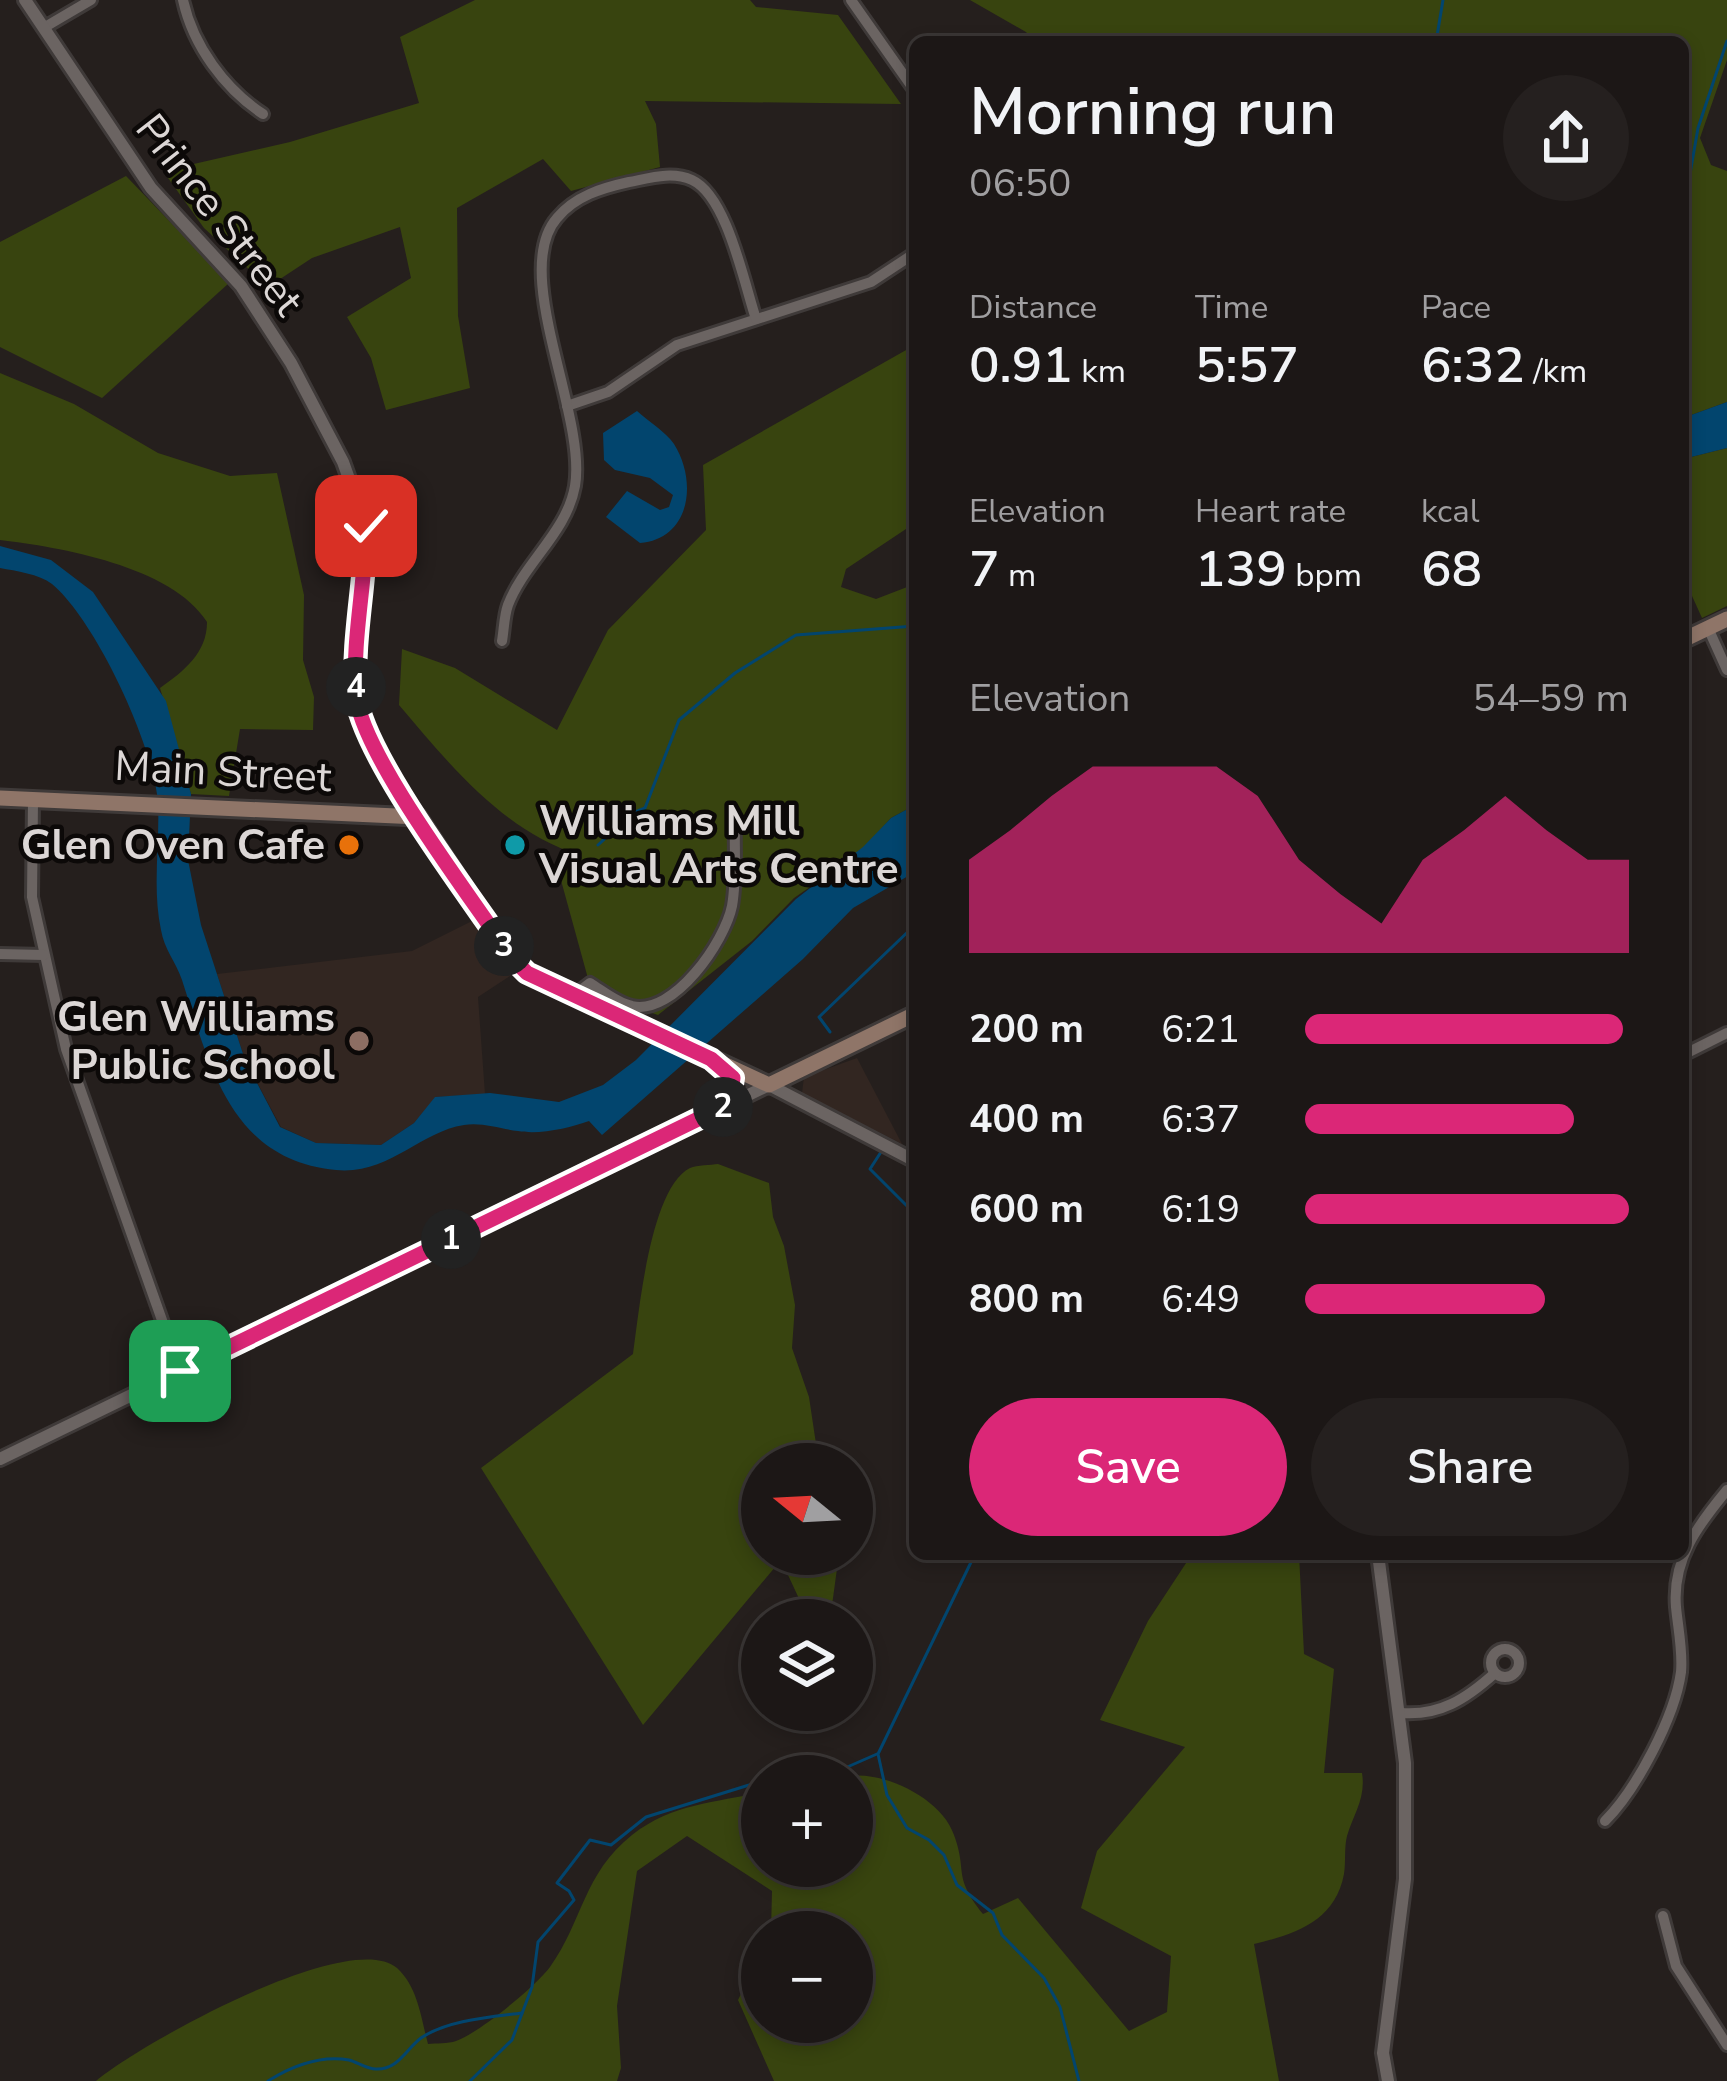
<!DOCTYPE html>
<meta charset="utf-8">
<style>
:root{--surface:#1c1716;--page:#25201f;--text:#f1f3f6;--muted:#a09fa1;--line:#3a3635;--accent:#db2777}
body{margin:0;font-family:"Nunito Sans",sans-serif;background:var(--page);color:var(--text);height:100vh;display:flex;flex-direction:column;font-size:45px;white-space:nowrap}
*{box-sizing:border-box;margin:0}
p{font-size:39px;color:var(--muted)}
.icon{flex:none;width:66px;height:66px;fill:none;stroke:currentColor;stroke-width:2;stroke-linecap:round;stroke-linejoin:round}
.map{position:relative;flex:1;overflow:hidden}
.side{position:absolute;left:909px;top:36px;width:780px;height:1524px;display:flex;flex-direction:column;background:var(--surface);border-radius:18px;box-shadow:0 6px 18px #0003,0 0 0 3px var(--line)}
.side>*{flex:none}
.needle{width:78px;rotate:288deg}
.tools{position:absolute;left:741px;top:1443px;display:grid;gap:24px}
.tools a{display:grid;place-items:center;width:132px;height:132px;border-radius:50%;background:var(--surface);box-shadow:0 6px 18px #0003,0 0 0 3px var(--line);font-size:60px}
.pin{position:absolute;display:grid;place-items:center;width:102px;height:102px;color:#fff;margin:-51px;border-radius:24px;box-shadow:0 6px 18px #0006}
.km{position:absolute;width:60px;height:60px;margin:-30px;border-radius:50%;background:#222;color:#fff;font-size:33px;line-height:60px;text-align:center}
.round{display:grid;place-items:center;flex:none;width:126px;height:126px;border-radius:63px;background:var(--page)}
.head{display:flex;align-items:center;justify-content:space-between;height:204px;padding:0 60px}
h1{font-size:66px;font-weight:600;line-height:90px}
.figures{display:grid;grid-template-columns:repeat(3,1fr);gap:18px;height:204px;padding:12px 60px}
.figures div{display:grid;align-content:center}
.figures b{font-size:51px;font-weight:600}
.figures small{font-size:33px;font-weight:400}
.figures p{font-size:33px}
.chart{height:336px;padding:24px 60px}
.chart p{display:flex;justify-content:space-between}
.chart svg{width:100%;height:216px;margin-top:12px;fill:var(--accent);opacity:.7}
.action{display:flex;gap:24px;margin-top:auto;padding:24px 60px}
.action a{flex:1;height:138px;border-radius:72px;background:var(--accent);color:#fff;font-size:48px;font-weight:600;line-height:138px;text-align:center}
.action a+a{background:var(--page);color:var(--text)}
ul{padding:0 60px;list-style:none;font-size:39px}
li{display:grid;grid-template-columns:192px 144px 1fr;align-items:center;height:90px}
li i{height:30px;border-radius:15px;background:var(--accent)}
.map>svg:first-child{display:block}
</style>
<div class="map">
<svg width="1727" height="2081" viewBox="0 0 1727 2081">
<rect width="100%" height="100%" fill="#251f1d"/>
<g fill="#322621">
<path d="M474 920 513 974 478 997 485 1094 436 1097 414 1123 381 1145 316 1143 281 1127 245 1060 217 974 412 951Z"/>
<path d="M857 1058 902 1144 802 1093 804 1077Z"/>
</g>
<g fill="#38440f">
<path d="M475 0H750L756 7 838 15 901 104 645 101 656 124 660 167 571 191 543 159 457 208 458 316 470 388 386 410 371 358 347 317 411 278 400 227 312 258 268 287 204 228 163 171 290 142 419 103 400 37Z"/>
<path d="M970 0H1727V60L1700 138 1711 165 1727 171V402L1683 418V42H1034L1026 32Z"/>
<path d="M126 176 229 283 102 398 0 347V242Z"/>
<path d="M915 345V523L846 569 841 587 876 599 915 584V805L891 818 859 853 794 898 752 941 658 1015 592 993 559 873 579 855C502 830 450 765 399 705L402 649 455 668 557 730 608 630 706 530 703 465Z"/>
<path d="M0 373 74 404 158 453 230 476 277 473 304 595 303 660 314 697 313 730 240 729 229 796 191 794 160 688C184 671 207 653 207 622 172 566 59 547 0 540Z"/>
<path d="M1727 448V606L1702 618 1683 576V459Z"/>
<path d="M718 1164 769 1183 773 1217 784 1246 795 1305 792 1348 809 1397 819 1464H762V1554H839L830 1620H809L781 1560 643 1725 481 1468 633 1354C639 1313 650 1188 690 1168 697 1165 711 1165 718 1164Z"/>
<path d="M1192 1554H1299L1304 1654 1334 1669 1324 1773H1362C1366 1798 1354 1813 1347 1836 1344 1848 1346 1861 1344 1874 1335 1921 1296 1934 1254 1944L1279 2081H774L738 2000 746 1984 762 1970V2022H852V1932H771L772 1891 687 1836 637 1871 617 2006 621 2068 617 2081H96C138 2045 349 1927 397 1968 418 1987 421 2018 428 2044 436 2043 448 2044 456 2041 479 2033 536 1986 550 1967 583 1921 583 1874 632 1835 673 1803 715 1803 762 1792V1866H852L851 1776C886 1772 942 1799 954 1835 968 1873 952 1875 983 1914L1018 1898 1129 2031 1167 2012 1171 1956 1081 1908 1097 1851 1185 1747 1100 1720 1148 1621Z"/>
</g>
<g fill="#02456e">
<path d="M1727 402V448L1683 459V418Z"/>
<path d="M637 411C648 421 666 432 674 444 698 482 690 539 640 543L606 517 627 491 660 510 669 507 673 495 650 478 615 470 604 460 603 433Z"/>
<path d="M0 546 51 560 93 592 166 701 191 794 188 860 201 925 245 1060 280 1127 316 1143 381 1145 414 1123 435 1097 490 1093 559 1102 603 1085 636 1060 796 899 863 847 891 818 915 805V872L853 908 803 959 602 1135 589 1121C570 1128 539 1135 518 1131 501 1129 482 1122 464 1125 419 1132 389 1175 336 1170 230 1160 210 1066 182 980 176 962 164 949 161 930 152 888 160 844 158 803 154 746 96 621 52 584 39 574 16 571 0 568Z"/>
</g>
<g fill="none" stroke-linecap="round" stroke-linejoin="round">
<g stroke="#02456e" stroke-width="3">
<path d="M1436 42 1443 0"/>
<path d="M1683 214 1698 128 1727 41"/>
<path d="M598 845 633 813 645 808 679 720 735 673 796 635 915 626"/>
<path d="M830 1032 819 1017 915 925"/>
<path d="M881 1152 870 1169 915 1214"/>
<path d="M975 1554 878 1754 887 1795 907 1828 929 1840 944 1855 957 1885 993 1913 1002 1935 1044 1978 1060 2007 1079 2081"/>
<path d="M786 1776 845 1768 877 1754"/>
<path d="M268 2081C292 2066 320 2055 349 2060 357 2062 367 2069 376 2069 398 2070 406 2049 421 2038 447 2020 491 2017 522 2013"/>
<path d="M470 2081 512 2040 532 1987 538 1942 574 1900 569 1891 557 1883 590 1840 611 1845 646 1817 762 1781"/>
</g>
<defs>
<g id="minor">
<path d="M183 0C193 46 225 89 263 114"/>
<path d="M851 0 915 91"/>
<path d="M45 27 91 0"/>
<path d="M567 406 608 392 677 345 871 282 915 253"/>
<path d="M1708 628 1727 670"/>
<path d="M502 641C504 630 504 616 508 605 524 563 567 532 575 486 587 415 510 272 557 218 575 196 602 188 629 182 650 178 672 171 692 180 727 196 744 283 756 319"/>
<path d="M33 800 32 897 66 1049 180 1371"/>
<path d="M0 954 44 955"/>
<path d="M573 996 590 983C603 991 617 1003 632 1006 674 1016 725 941 732 906 737 878 734 847 735 820"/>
<path d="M1683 1055 1727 1033"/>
<circle cx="1505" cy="1663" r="14"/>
<path d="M1401 1713C1440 1716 1466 1699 1495 1673"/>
<path d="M1605 1821C1636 1790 1675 1717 1681 1672 1683 1651 1678 1628 1676 1607 1672 1559 1698 1525 1727 1490"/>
<path d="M1663 1916 1676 1966 1727 2045"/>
</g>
<g id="tertiary">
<path d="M25 0 151 188 241 286 291 363 343 462 366 526 356 698 369 742 418 817"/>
<path d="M0 1459 769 1085 915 1161"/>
<path d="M1378 1554 1405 1763V1879L1383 2053 1388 2081"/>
</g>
<g id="secondary">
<path d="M1683 640 1727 619"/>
<path d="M0 798 418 817 511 958 527 973 769 1085 915 1014"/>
<path d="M723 1069 733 1078 729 1104"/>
</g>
</defs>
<use href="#minor" stroke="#3f3a39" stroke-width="16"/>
<use href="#tertiary" stroke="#3f3a39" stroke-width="18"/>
<use href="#secondary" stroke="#3f3a39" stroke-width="21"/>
<use href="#minor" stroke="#6b6462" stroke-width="10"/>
<use href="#tertiary" stroke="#6b6462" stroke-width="12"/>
<use href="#secondary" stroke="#8f7568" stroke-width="15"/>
</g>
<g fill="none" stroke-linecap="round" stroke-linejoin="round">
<defs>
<path id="route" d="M180 1371 729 1104 733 1078 711 1059 527 973 512 958C474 901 360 753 356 694 352 638 366 582 366 526"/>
</defs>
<use href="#route" stroke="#fff" stroke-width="24"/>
<use href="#route" stroke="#db2777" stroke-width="15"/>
</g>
<circle fill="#e8710a" stroke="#0c0908" stroke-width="4.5" cx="349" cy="845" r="12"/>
<circle fill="#0f9aa8" stroke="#0c0908" stroke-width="4.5" cx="515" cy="845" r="12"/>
<circle fill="#8d6e63" stroke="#0c0908" stroke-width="4.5" cx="359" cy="1041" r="12"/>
<g text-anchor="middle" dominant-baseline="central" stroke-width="9" stroke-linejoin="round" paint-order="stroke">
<g font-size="42" fill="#dcd7d6" stroke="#0c0908">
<text transform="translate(219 215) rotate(52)">Prince Street</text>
<text transform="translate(223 772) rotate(3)">Main Street</text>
</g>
<g font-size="42" font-weight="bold" fill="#dcd7d6" stroke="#0c0908" text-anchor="end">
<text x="539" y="821" text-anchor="start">Williams Mill<tspan x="539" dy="48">Visual Arts Centre</tspan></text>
<text x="325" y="845">Glen Oven Cafe</text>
<text x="335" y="1017">Glen Williams<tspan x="335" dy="48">Public School</tspan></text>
</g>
</g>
</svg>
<div class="tools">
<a><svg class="needle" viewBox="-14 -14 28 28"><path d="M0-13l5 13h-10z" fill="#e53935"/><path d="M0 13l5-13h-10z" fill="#a09fa1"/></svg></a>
<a><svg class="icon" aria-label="layers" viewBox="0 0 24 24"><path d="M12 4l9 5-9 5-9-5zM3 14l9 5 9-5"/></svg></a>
<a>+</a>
<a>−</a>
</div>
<div class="pin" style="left:180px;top:1371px;background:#1e9e55"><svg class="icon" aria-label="arrive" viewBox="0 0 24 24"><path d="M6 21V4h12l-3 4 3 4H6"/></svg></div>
<div class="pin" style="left:366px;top:526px;background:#d93025"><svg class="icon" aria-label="check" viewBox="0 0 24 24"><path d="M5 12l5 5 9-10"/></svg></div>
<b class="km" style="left:451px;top:1239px">1</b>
<b class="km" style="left:723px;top:1107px">2</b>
<b class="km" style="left:504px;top:946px">3</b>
<b class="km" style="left:356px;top:687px">4</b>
<section class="side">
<div class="head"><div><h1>Morning run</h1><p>06:50</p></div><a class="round"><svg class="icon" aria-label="share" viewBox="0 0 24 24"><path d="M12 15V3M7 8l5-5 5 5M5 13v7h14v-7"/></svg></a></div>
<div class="figures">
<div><p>Distance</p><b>0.91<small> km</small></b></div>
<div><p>Time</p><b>5:57</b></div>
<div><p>Pace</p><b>6:32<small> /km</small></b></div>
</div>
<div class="figures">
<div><p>Elevation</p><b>7<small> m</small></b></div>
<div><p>Heart rate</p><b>139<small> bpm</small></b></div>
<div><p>kcal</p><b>68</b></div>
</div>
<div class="chart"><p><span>Elevation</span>54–59 m</p>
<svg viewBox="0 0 160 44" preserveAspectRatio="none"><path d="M0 44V25L10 19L20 12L30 6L40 6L50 6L60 6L70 12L80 25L90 32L100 38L110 25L120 19L130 12L140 19L150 25L160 25V44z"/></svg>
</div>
<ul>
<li><b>200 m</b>6:21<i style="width:98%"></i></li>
<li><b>400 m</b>6:37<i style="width:83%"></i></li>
<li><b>600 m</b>6:19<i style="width:100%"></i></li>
<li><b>800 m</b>6:49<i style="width:74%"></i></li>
</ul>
<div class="action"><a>Save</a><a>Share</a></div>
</section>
</div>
